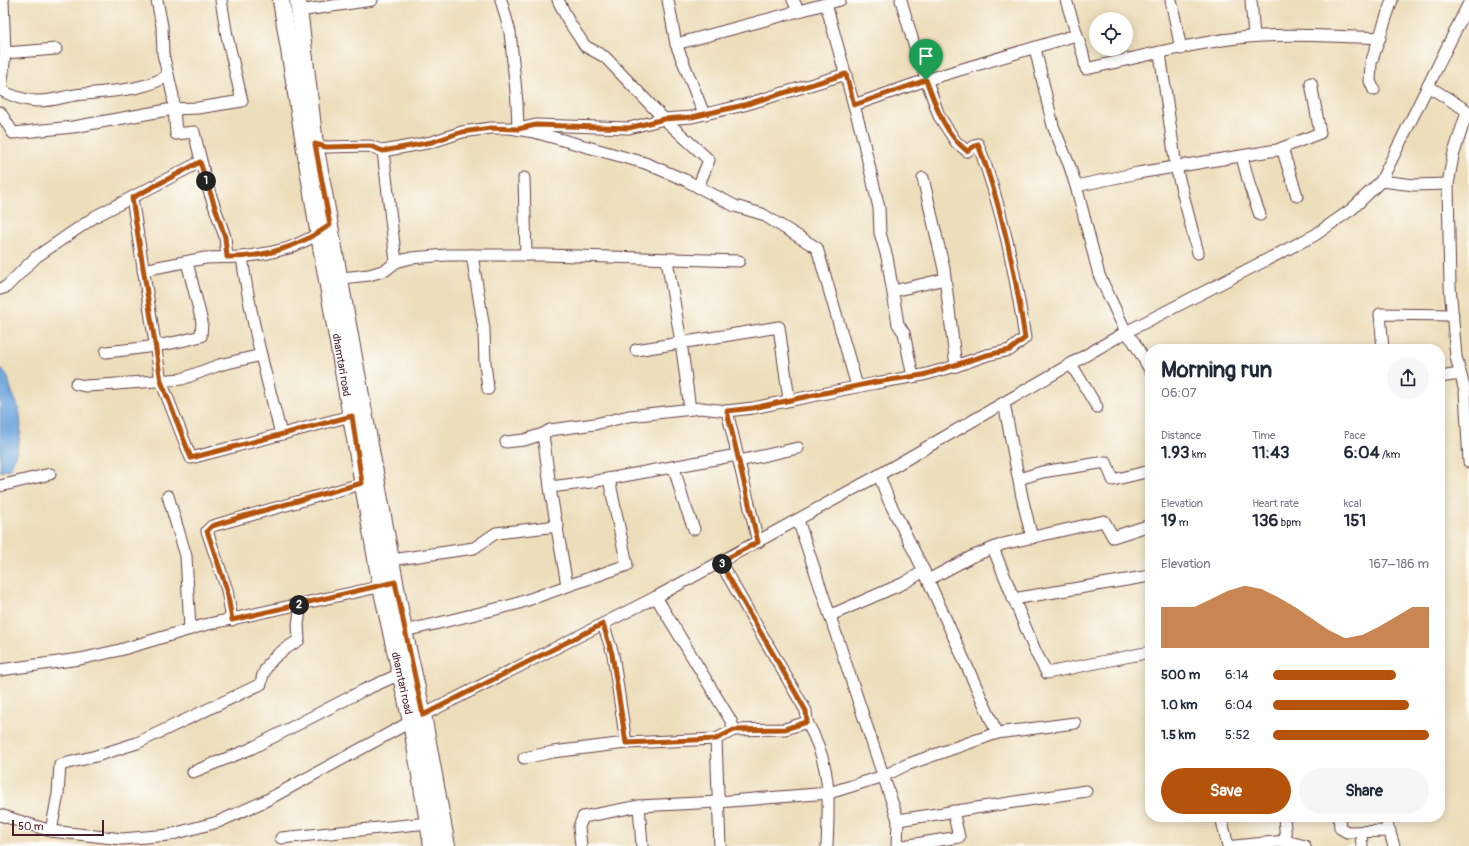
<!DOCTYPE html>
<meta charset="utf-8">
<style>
:root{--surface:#fff;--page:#f6f6f7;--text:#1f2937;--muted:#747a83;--accent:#b45309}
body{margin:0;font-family:Pangolin,sans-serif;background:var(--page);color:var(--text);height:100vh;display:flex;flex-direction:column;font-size:15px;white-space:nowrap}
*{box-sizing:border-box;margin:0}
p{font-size:13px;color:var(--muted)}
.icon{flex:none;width:22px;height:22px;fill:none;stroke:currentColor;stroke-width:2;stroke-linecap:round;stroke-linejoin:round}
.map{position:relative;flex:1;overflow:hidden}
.details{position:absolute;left:1145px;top:344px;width:300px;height:478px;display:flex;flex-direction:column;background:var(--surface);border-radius:16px;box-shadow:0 2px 10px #0003}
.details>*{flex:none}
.controls{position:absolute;left:1089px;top:12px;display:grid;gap:8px}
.controls a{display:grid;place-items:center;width:44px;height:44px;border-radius:50%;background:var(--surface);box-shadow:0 2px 10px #0003;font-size:20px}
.scale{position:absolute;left:12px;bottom:10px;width:92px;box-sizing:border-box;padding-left:4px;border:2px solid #4a1f2b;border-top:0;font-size:11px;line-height:14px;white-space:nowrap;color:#4a1f2b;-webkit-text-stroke:3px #fdfcf7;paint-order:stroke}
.pin{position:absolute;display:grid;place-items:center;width:34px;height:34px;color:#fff;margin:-41px -17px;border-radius:50% 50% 50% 0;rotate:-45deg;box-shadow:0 0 4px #0007}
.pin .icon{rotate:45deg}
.km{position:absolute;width:20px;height:20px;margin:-10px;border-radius:50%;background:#222;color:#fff;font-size:11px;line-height:20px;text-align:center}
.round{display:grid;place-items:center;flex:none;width:42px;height:42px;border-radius:21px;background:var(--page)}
.head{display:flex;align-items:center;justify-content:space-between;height:68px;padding:0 16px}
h1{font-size:22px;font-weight:700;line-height:30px}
.figures{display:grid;grid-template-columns:repeat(3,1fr);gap:6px;height:68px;padding:4px 16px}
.figures div{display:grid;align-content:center}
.figures b{font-size:17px;font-weight:700}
.figures small{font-size:11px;font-weight:400}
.figures p{font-size:11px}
.chart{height:112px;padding:8px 16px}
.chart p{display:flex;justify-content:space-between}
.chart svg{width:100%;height:72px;margin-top:4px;fill:var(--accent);opacity:.7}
.primary-button{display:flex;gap:8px;margin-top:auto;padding:8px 16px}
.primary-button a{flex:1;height:46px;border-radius:24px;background:var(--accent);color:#fff;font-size:16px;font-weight:700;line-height:46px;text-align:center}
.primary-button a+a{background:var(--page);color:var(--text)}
ul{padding:0 16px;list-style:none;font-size:13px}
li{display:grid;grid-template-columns:64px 48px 1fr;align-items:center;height:30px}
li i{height:10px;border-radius:5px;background:var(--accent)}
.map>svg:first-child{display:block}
</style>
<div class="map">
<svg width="1469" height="846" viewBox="0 0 1469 846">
<rect width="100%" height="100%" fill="#fdfcf7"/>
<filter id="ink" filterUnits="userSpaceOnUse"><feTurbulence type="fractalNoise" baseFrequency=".025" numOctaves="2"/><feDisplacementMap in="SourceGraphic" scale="8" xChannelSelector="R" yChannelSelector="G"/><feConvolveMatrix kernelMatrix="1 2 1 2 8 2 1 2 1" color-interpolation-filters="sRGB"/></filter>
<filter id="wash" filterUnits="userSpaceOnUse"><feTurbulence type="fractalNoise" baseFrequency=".012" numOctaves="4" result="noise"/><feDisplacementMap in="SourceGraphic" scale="16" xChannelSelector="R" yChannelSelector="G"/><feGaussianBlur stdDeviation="0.9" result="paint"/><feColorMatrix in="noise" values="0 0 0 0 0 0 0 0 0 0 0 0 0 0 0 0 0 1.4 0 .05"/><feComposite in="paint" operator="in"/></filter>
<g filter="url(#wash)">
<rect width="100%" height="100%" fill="#eddebb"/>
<path fill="#6ea6dd" stroke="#5c6284" d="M0 368C9 374 8 379 11 389 12 394 15 398 17 403 25 425 19 449 10 469L0 472Z"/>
</g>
<g filter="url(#ink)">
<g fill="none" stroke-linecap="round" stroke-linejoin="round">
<defs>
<g id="street">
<path d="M3 0 5 53 1 90C13 97 22 100 36 101 48 102 63 97 75 95 104 91 144 92 168 75"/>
<path d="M157 0 162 26 163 54 173 96 176 134 194 132 207 185 225 237 227 257"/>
<path d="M501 0 510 32 517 102 518 129 536 125 629 128 664 119 692 117 744 105 846 74"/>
<path d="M558 0 569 22 585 46 605 57 664 119 709 160 698 187"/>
<path d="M668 0 676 44 704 114"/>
<path d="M793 0 799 12"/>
<path d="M901 0 912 38 939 116 956 142 967 151 978 144C1002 207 1015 272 1025 338L1010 350 987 355 956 366 944 269 923 178"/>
<path d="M1066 0 1083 54 1086 69C1131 59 1176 47 1222 40 1275 32 1327 36 1380 38"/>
<path d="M1171 0 1181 49"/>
<path d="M1251 0 1254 36"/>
<path d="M826 4 861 131 879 208 880 233 887 257 898 324 904 333 913 377"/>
<path d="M299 11 372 0"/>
<path d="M676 44 840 0"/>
<path d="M1035 48 1053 126 1070 167 1078 193 1099 275 1126 332 1134 342 1150 370"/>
<path d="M5 53 56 49"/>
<path d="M1160 53 1176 167 1198 253"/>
<path d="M1428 86 1466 110V115L1453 156 1448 184 1450 286 1456 357 1465 391 1469 462"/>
<path d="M1374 90 1370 81 1371 63 1392 0"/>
<path d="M854 105 926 80 1076 35"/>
<path d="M0 112 13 133 73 127 173 109 198 108 242 101 227 36 221 0"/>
<path d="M315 144 326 147 370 146 383 151 432 142 462 132 491 128H510L534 132 645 163 685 180 735 206 762 214 817 248 857 386"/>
<path d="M1282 148 1297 196"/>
<path d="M383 151 396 262"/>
<path d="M1242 157 1250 187 1260 215"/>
<path d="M524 178 526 255"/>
<path d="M1381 181 1414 185 1448 184"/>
<path d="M1076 186 1138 173 1277 150 1320 133 1311 83"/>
<path d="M132 198 161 381 191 458 358 414"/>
<path d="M472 255 484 329 485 363 488 389"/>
<path d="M242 257C250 317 266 376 281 434"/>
<path d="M667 260 681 342 690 409"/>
<path d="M143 270 205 258 242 257 268 253 289 248 311 238 324 229"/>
<path d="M333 279 369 275 386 270 396 262 411 258 447 255H545L739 261"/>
<path d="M0 289 6 287 36 257 96 216 200 162"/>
<path d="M893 291 945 279"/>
<path d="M1383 349 1380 314 1453 315"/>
<path d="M636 350 779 327 789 400"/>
<path d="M106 352C138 349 170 345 201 336L202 322 187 262"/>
<path d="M1071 364 1097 407"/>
<path d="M1440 377 1460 374"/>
<path d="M76 384 85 386 103 385 182 379 219 365 261 355"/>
<path d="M1004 403 1022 497 1032 538"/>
<path d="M727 411 758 542"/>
<path d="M543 434 551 494 567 585"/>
<path d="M506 442 524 440 543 434 550 430 595 424 629 416 701 408 727 411 753 408 876 383 923 375 956 366"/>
<path d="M739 461 798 448"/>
<path d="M674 467 683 500 694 529"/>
<path d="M879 475 889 501 924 571 997 733"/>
<path d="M1019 479 1042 472 1106 462 1113 480 1150 471"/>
<path d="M0 486 50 474"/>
<path d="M550 487 591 482 737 455"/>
<path d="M168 496 186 556 190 629"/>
<path d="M798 520 898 820 897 846"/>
<path d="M993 548 1036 653 1047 673 1150 652"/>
<path d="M391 560 474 548 496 533 558 526"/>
<path d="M720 562 806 711 807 722"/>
<path d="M928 580 971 557 1003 544 1104 521 1113 537 1150 525"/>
<path d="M656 597 731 721 734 730"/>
<path d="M1013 599 1150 576"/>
<path d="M831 615 904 583 924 571"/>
<path d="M232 620 227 590 207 531 212 526 368 482"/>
<path d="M603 624 613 654 626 743"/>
<path d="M404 631 435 624 516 604 627 565 609 479"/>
<path d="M0 670 80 659 120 650 204 625 388 585"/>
<path d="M716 739 720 846"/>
<path d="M524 758 553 752 626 743 716 739 734 730 785 729 807 722C832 767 829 797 827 846"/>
<path d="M193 772 250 749 362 691 400 674"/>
<path d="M639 806 642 846"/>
<path d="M0 815 51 831 122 839 169 835 218 822 265 801 423 715 656 597 879 475 1126 332 1315 235 1352 209 1381 181 1469 3"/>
<path d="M1221 817 1228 846"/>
<path d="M1284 817 1286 841"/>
<path d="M1339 817 1340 828 1347 832 1390 831"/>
<path d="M1385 817 1394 846"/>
<path d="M898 820 1086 791"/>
<path d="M51 831 58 794 60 765 96 756 137 743 261 684C263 662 281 651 299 640L298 624 301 605"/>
<path d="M1361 832 1362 846"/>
<path d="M281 838 428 823"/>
<path d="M581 846 579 827 583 817 639 806 718 802 829 793 884 776 906 765 997 733 1075 723"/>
<path d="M903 846 959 837 953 811"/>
<path d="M1235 846 1286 841 1305 846"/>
</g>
<g id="secondary">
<path id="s1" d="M281 0 316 218 381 587 411 722 432 846"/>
<path d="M298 0 315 144 404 631 423 715 447 846"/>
</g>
</defs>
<use href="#street" stroke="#623c41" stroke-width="13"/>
<use href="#secondary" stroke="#623c41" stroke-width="18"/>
<use href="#street" stroke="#fff" stroke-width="11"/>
<use href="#secondary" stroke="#fff" stroke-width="16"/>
</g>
</g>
<g fill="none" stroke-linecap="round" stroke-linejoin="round" filter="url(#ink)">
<defs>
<path id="route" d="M846 74 854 105 926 80C936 106 944 133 967 151L978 144C1002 207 1015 272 1025 338L1010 350 987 355 923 375 876 382 753 408 727 411 758 542 720 562 806 711 807 722 785 729 734 730 716 739 626 743 612 654 603 624 423 715 395 582 232 620 227 590 207 531 212 526 244 516 362 483 352 416 191 458 161 381 132 198 200 162 225 237 227 257C267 257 298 247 330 225L315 144 326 147 370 146 383 151 432 142 462 132 491 128 518 129 536 125 629 128 664 119 692 117 744 105Z"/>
</defs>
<use href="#route" stroke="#fff" stroke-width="8"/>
<use href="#route" stroke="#b45309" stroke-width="5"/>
</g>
<g text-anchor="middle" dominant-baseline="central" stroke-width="3" stroke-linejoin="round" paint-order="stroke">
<g font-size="11" fill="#4a1f2b" stroke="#fdfcf7">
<text stroke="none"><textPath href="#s1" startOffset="370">dhamtari road</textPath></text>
<text stroke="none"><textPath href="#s1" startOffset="694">dhamtari road</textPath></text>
</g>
</g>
</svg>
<div class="controls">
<a><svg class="icon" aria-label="locate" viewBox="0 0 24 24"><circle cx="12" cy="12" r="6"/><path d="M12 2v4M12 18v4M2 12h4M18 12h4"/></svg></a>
</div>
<div class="scale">50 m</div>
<div class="pin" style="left:926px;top:80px;background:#1e9e55"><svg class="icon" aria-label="arrive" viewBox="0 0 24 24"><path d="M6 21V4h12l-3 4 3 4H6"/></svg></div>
<b class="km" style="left:206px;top:181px">1</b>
<b class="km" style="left:299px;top:605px">2</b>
<b class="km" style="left:722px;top:564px">3</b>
<section class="details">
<div class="head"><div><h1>Morning run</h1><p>06:07</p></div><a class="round"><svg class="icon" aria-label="share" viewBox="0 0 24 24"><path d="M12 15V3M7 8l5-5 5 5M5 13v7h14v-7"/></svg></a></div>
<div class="figures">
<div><p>Distance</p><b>1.93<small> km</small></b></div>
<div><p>Time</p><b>11:43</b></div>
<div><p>Pace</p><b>6:04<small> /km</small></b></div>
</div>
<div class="figures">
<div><p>Elevation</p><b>19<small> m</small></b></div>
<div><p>Heart rate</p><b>136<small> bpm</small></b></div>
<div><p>kcal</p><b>151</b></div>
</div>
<div class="chart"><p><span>Elevation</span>167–186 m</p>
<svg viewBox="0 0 160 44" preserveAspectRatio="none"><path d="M0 44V19L10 19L20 19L30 14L40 9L50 6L60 8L70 13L80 19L90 26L100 33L110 38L120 36L130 31L140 25L150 19L160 19V44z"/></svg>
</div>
<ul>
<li><b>500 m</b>6:14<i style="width:79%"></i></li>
<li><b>1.0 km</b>6:04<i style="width:87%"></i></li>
<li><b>1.5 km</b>5:52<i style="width:100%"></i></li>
</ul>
<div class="primary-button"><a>Save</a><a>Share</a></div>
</section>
</div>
